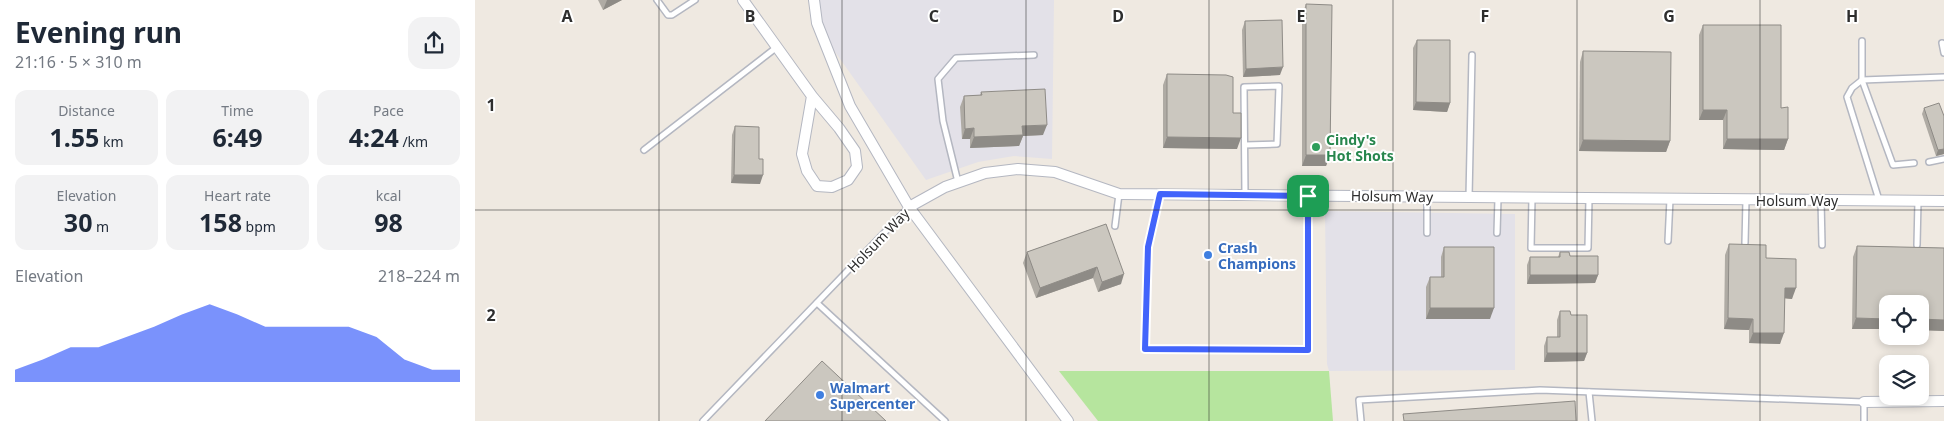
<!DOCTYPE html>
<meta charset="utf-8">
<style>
:root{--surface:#fff;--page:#f2f2f3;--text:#1f2937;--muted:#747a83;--accent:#4264fb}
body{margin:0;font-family:"Noto Sans",sans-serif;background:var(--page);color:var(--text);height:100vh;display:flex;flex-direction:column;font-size:19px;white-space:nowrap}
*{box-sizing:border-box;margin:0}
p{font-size:16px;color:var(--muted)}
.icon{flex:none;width:28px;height:28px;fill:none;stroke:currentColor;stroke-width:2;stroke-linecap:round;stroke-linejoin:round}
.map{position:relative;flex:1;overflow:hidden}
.panel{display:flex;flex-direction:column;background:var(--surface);width:475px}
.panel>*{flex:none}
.buttons{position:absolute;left:1404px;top:295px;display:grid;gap:10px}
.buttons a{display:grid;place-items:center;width:50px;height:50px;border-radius:10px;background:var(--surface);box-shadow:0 2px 8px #0003;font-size:25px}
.pin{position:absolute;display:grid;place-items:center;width:42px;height:42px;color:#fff;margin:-21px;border-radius:10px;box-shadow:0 2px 8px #0006}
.round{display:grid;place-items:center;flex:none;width:52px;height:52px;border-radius:15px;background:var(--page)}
.overview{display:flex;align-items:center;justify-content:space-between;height:85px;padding:0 15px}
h1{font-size:28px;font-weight:700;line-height:38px}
.stats{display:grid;grid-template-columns:repeat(3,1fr);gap:8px;height:85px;padding:5px 15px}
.stats div{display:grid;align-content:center;border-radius:12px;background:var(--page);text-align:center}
.stats b{font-size:25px;font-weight:700}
.stats small{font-size:14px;font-weight:400}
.stats p{font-size:14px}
.chart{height:140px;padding:10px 15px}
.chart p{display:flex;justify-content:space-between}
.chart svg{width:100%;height:90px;margin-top:5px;fill:var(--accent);opacity:.7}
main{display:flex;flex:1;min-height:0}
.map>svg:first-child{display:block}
</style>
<main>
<section class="panel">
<div class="overview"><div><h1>Evening run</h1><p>21:16 · 5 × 310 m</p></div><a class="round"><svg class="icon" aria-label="share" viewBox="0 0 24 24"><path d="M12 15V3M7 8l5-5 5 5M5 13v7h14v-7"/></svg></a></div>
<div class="stats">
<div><p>Distance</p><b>1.55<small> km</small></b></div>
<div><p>Time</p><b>6:49</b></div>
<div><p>Pace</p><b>4:24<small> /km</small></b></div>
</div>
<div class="stats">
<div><p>Elevation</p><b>30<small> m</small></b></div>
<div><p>Heart rate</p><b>158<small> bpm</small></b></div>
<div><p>kcal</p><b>98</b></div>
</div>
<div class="chart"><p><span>Elevation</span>218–224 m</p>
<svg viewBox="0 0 160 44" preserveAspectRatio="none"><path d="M0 44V38L10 33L20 27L30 27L40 22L50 17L60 11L70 6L80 11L90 17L100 17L110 17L120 17L130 22L140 33L150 38L160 38V44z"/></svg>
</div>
</section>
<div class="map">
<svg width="1469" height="421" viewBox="0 0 1469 421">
<rect width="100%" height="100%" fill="#efe9e1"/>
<g fill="#e3e1e8">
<path d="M336 0H579L577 159 539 156 503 162 451 180 341 25Z"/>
<path d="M850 211 1040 214V370L854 371 852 364Z"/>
</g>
<path fill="#b6e59e" d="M584 371H854L858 421H623Z"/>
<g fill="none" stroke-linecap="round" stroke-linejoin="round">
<defs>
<g id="service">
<path d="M182 0 193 15H197L220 0"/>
<path d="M1387 41V80L1418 165 1439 163"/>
<path d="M1467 43 1469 53"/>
<path d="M169 150 302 47"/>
<path d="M1454 162 1469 159"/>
<path d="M483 182 468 121 463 79 481 58 559 55"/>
<path d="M685 194 673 247 670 349 833 350V196"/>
<path d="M770 195 769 87 804 86 802 144 770 145"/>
<path d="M952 197V233"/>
<path d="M994 197 997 55"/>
<path d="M1057 198 1056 248H1113L1114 198"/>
<path d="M1346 200 1347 245"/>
<path d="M1404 200 1372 97 1377 88 1387 80 1469 77"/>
<path d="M640 226 644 194"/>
<path d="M1022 233 1023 198"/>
<path d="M1193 241 1195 199"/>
<path d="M1270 243 1271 200"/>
<path d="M1442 245 1443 201"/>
<path d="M342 303 470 421"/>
<path d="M1114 392 1117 421"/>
<path d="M228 421 434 207"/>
<path d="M886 421 884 400 1065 390 1389 402V421"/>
</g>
<g id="minor">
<path d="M268 0 337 96 364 128 380 151 382 167 373 180 357 187 342 186 332 171 327 154 337 96"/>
<path d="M339 0 342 23 375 106 434 207 593 421"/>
<path d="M434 207 470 187 510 173 543 169 580 172 644 194 1469 201"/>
<path d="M1389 402 1469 401"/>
</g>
</defs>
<use href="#service" stroke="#b4b7c1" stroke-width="8"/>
<use href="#minor" stroke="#b4b7c1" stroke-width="12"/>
<use href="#service" stroke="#fff" stroke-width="5"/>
<use href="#minor" stroke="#fff" stroke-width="10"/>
</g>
<g fill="#afaba4">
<path d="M123 0H147L128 10Z"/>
<path d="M831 4 855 155 851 166H827V15Z"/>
<path d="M770 21 805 75 768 77 767 30Z"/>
<path d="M1228 25 1306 108 1313 139 1309 150 1248 149V120H1224V35Z"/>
<path d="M942 40 975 103 972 112 938 110V48Z"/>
<path d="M1108 51 1195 141 1191 152 1104 151 1105 62Z"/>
<path d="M692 74 758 113 762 149 688 148V85Z"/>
<path d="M506 92 568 135 548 136 544 146 495 148V139H487L485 107 489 96 505 95Z"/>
<path d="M1449 108 1469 116V154L1461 156 1447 114Z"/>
<path d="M260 126 284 159 285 184 256 183 257 135Z"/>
<path d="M631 224 646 284 623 292 618 278 561 298 548 263 552 252Z"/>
<path d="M1254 244 1291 258 1317 299 1310 298 1305 344 1274 343V330L1249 329 1250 255Z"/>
<path d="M1382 246 1469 248V331L1445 330V304H1412V329H1377L1378 257Z"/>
<path d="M969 247 1015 319H951V287L955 277H966V257Z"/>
<path d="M1085 252 1095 256 1123 275 1120 283 1052 284V265L1055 257H1083Z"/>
<path d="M1085 311 1096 315 1112 353 1109 361 1069 362V346L1072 337H1082V320Z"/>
</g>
<g fill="#8e8b86">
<path d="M132 0H147L128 10Z"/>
<path d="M808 67 805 75 768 77 771 69Z"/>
<path d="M941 102 975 103 972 112 938 110Z"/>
<path d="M1228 110H1252L1248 120H1224Z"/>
<path d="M572 125 568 135 548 136 544 146 495 148 499 137 547 126Z"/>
<path d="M499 128 495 139H487L490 129Z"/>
<path d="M692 137 766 138 762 149 688 148Z"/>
<path d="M1252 139H1313L1309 150 1248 149Z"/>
<path d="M1108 140 1195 141 1191 152 1104 151Z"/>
<path d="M1469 149V154L1461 156 1463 150Z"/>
<path d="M831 155H855L851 166H827Z"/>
<path d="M259 175H288L285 184 256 183Z"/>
<path d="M622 267 618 278 561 298 565 288Z"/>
<path d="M649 274 646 284 623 292 627 282Z"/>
<path d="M1055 275H1123L1120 283 1052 284Z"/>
<path d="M1310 288H1321L1317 299 1306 298Z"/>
<path d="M955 308H1019L1015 319H951Z"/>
<path d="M1253 318 1278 319 1274 330 1249 329Z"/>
<path d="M1381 318 1412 319V329H1377Z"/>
<path d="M1445 319 1469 320V331L1445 330Z"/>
<path d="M1278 333H1309L1305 344 1274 343Z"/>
<path d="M1072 353H1112L1109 361 1069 362Z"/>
</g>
<g fill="#cbc7bf" stroke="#8e8b86">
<path d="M831 4 857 5 855 155H831Z"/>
<path d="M807 20 808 67 771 69 770 21Z"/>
<path d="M1228 25H1306V108L1313 107V139H1252V110H1228Z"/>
<path d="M942 40H975V103L941 102Z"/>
<path d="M1108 51 1196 52 1195 141 1108 140Z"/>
<path d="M692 74 751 75 758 77V113H766V138L692 137Z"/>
<path d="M570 89 572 125 547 126 548 135 499 137V128L490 129 489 96 507 95 506 92Z"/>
<path d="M1464 103 1469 116V149L1463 150 1449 108Z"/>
<path d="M260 126 284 127V159H288V175H259Z"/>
<path d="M631 224 649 274 627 282 622 267 565 288 552 252Z"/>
<path d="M1254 244 1291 245V258L1321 259V288H1310L1309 333H1278V319L1253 318Z"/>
<path d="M1382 246 1469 248V320L1445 319V304H1412V319L1381 318Z"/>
<path d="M969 247H1019V308H955V277H969Z"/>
<path d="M1085 252H1094L1095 256H1123V275H1055V257H1085Z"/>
<path d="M1085 311H1095L1096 315H1112V353H1072V337H1085Z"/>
<path d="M347 361 411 421H290Z"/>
<path d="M1100 401 1101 421H929L928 414Z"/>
</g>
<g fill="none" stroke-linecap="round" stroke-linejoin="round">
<defs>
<path id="route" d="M685 194 833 196V350L670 349 673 247Z"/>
</defs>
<use href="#route" stroke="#fff" stroke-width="10"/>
<use href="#route" stroke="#4264fb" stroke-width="6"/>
</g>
<path fill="none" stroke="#2e2e2e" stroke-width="1" stroke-opacity="0.55" d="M184 0V421M367 0V421M551 0V421M734 0V421M918 0V421M1102 0V421M1285 0V421M0 210H1469"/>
<circle fill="#2e9e5b" stroke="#fff" stroke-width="2" cx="841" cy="147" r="5"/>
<g fill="#3f7fe0" stroke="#fff" stroke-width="2">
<circle cx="733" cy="255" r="5"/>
<circle cx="345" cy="395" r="5"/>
</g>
<g text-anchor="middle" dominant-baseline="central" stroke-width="4" stroke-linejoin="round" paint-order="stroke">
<g font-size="14" font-weight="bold" fill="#27864d" stroke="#fff" text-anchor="start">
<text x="851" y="139">Cindy's<tspan x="851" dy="16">Hot Shots</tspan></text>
</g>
<g font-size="14" fill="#2e2e2e" stroke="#fff">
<text transform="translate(917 196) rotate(1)">Holsum Way</text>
<text x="1322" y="200">Holsum Way</text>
<text transform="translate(403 240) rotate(-46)">Holsum Way</text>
</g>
<g font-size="14" font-weight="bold" fill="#366cbe" stroke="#fff" text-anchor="start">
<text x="743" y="247">Crash<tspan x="743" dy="16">Champions</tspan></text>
<text x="355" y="387">Walmart<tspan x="355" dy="16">Supercenter</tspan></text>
</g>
</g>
<g font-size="16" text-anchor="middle" font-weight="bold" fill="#2e2e2e" stroke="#fff" stroke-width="4" stroke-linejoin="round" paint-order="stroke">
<text x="92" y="22">A</text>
<text x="275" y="22">B</text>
<text x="459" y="22">C</text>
<text x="643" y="22">D</text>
<text x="826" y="22">E</text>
<text x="1010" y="22">F</text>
<text x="1194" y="22">G</text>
<text x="1377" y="22">H</text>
<text x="16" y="111">1</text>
<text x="16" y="321">2</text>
</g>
</svg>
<div class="buttons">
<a><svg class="icon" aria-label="locate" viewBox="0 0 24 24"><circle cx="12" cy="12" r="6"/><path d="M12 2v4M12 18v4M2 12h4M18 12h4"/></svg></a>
<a><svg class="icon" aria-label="layers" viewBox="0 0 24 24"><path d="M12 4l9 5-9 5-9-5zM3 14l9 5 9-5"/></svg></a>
</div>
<div class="pin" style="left:833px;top:196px;background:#1e9e55"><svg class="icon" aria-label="arrive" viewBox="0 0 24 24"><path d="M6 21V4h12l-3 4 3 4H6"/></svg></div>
</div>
</main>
